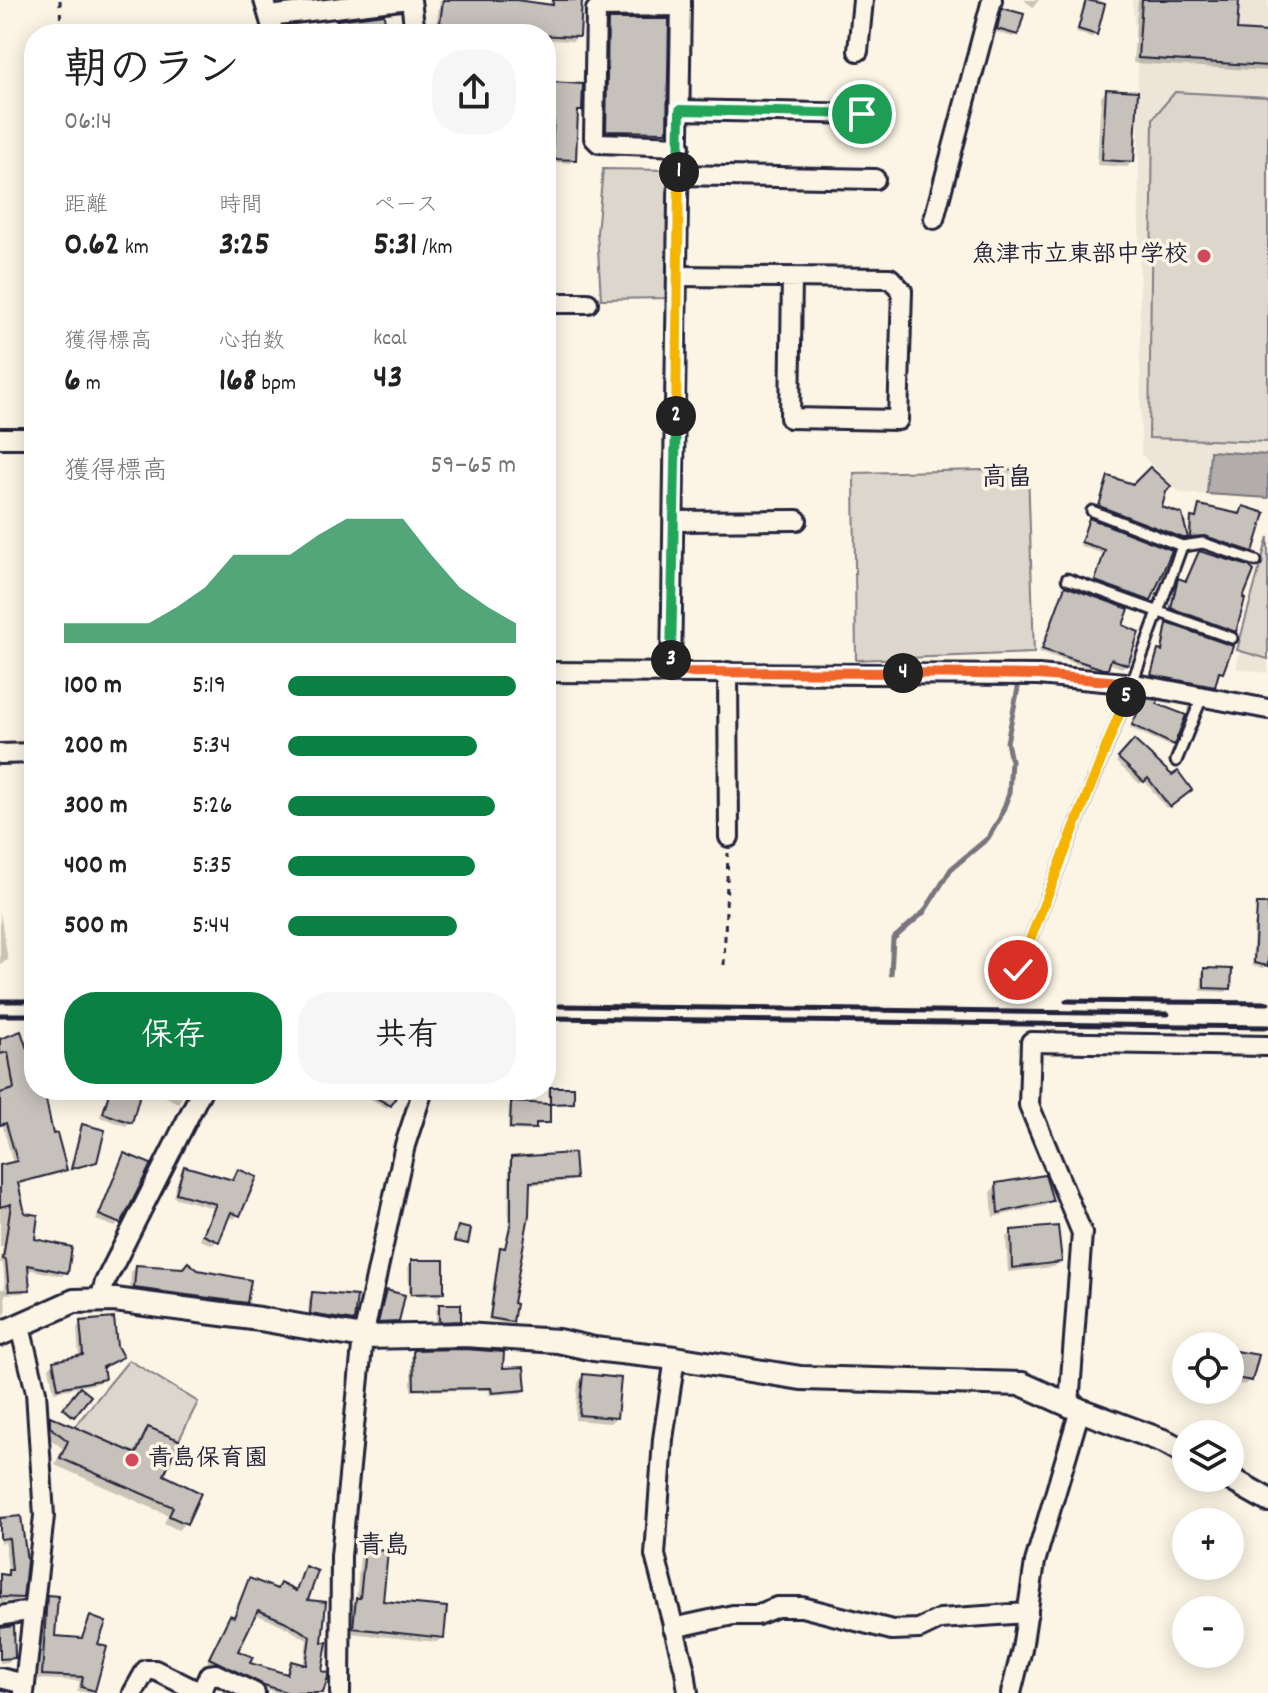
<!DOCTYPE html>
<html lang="ja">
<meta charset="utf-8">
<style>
:root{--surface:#fff;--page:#f6f6f6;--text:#222;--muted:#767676;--accent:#0b8043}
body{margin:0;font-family:Dekko,"Klee One",sans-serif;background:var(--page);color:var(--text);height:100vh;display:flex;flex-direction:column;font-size:30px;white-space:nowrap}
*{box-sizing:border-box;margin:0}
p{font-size:26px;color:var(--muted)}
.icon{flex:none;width:44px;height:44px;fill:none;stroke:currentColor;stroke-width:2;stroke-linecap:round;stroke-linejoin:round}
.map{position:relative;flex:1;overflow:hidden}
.sheet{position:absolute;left:24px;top:24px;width:532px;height:1076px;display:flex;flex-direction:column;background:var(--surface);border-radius:32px;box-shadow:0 4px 20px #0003}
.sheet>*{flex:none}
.fabs{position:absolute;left:1172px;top:1332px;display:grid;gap:16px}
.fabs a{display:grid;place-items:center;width:72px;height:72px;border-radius:50%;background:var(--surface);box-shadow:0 4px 20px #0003;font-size:40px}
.pin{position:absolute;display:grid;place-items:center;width:68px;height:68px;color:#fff;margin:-34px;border:4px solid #fff;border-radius:50%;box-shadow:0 2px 8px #0007}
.km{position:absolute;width:40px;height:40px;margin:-20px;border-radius:50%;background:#222;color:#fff;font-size:22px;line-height:40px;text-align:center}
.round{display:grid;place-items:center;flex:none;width:84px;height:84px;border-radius:32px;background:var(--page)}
.overview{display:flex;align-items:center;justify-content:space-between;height:136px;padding:0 40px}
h1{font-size:44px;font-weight:700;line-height:60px}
.stats{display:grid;grid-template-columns:repeat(3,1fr);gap:12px;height:136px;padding:8px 40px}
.stats div{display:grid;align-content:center}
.stats b{font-size:34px;font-weight:700}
.stats small{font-size:22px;font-weight:400}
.stats p{font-size:22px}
.chart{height:224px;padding:16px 40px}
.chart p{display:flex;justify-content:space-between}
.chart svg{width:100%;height:144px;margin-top:8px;fill:var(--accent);opacity:.7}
.primary-button{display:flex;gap:16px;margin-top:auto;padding:16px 40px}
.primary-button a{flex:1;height:92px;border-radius:32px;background:var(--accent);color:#fff;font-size:32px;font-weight:700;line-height:92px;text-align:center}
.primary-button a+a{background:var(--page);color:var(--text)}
ul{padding:0 40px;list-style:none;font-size:26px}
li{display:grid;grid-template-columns:128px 96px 1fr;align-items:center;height:60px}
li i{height:20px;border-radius:10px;background:var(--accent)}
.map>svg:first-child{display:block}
</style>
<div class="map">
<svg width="1268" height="1693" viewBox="0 0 1268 1693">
<rect width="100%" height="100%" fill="#fcf5e5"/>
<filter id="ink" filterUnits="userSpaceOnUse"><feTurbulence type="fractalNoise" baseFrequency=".0125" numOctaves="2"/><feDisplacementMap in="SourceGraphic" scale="16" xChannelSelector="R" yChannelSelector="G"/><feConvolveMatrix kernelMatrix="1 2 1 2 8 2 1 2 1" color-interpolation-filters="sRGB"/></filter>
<g filter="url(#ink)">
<g fill="#ece5d8">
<path d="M1132 0H1268V498L1180 493 1141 454 1138 58Z"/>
<path d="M1268 538V673L1236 668Z"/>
</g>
<g fill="#dcd6cc" stroke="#7f7c84" stroke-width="2">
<path d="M1175 92 1268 97V442L1149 438 1153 118Z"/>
<path d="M603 169 673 170 670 298 601 299 597 233Z"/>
<path d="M1028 469 1034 653 856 660 854 473Z"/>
<path d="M1268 537V659L1237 650Z"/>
<path d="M129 1360 198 1402 179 1440 148 1427 136 1454 74 1427Z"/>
</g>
<path fill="#b2adab" stroke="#78757e" stroke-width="2" d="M1210 451 1268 455V498L1207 494Z"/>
<g fill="#0003" fill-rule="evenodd">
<path d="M273 0H304L274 5Z"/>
<path d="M440 0H501L548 7 552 0H622L580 2 578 36 573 41 546 40V34H435Z"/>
<path d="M1024 0H1039L1033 7Z"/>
<path d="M1138 0H1237L1235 32 1268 34V71L1133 63Z"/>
<path d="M1087 1 1095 34 1092 37 1076 33 1083 5Z"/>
<path d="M1003 10 1016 34 1013 37 995 32Z"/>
<path d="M609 21 665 131 660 136H602L604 26Z"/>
<path d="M338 22 384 34H279L285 28 293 27V30L333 26Z"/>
<path d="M552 84 580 110 576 115 574 159 570 163 548 162 546 89Z"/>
<path d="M1106 91 1132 161 1127 167 1097 165 1101 97Z"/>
<path d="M1109 479 1164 491 1159 508 1185 537 1179 541 1097 509Z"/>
<path d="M1200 507 1239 516 1243 508 1252 551 1248 554 1201 538 1188 540 1189 522 1195 520Z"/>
<path d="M1090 520 1149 599 1146 603 1093 584 1104 554 1080 546Z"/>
<path d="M1200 553 1240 600 1234 631 1231 634 1168 611 1176 584 1179 580 1184 582Z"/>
<path d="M1066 589 1120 626 1126 664 1122 668 1108 663 1102 672 1039 652 1062 592Z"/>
<path d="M1168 625 1221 672 1210 689 1150 678 1155 655 1160 653 1165 628Z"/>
<path d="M1144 700 1173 744 1170 746 1130 728Z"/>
<path d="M1134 743 1186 793 1166 808 1144 780 1140 784 1116 762Z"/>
<path d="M0 912 8 960 0 964Z"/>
<path d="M1257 921 1266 965 1263 968 1252 966 1254 924Z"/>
<path d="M1205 970 1229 988 1226 992 1201 991 1202 973Z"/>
<path d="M0 1041 26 1052 34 1050V1090H49L50 1099 46 1103 52 1137 65 1170 61 1173 16 1185 32 1241 66 1272 62 1276 26 1269 28 1289 24 1293 5 1294 6 1313 0 1317V1289H5L3 1263H0L3 1247H0V1167L13 1164 3 1126H0Z"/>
<path d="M551 1089 572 1102 570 1105H549L548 1092Z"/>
<path d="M95 1090H139L130 1122 126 1126 100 1117 107 1096 94 1092Z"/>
<path d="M152 1090H186L178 1103Z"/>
<path d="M354 1090H398L387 1108Z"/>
<path d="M512 1104 548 1123 545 1125H534L531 1131 508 1130 509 1107Z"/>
<path d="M124 1156 119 1223 115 1227 96 1220 120 1160Z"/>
<path d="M512 1159 574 1178 571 1181 527 1185 510 1305 511 1321 508 1324 488 1320 498 1252 504 1250 508 1228 509 1163Z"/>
<path d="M185 1168 231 1182 238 1171V1215L234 1219 227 1216 217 1240 213 1245 200 1240 213 1208 173 1197 180 1173Z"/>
<path d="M997 1185 1051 1201 1045 1206 993 1217 991 1191Z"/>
<path d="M1012 1232 1060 1261 1054 1267 1008 1272 1006 1237Z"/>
<path d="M412 1262 442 1293 439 1296H409L408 1265Z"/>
<path d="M137 1267 245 1302 240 1307 130 1293 131 1272Z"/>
<path d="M386 1292 397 1321 393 1325H376L383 1296Z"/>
<path d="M313 1295 352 1320 349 1323 308 1316 309 1298Z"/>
<path d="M440 1306 459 1320 456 1324H436V1309Z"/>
<path d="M81 1323 115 1346 120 1356 101 1369 103 1378 98 1383 54 1392 49 1368 54 1363 79 1358 77 1328Z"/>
<path d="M1186 1348V1376L1180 1375Z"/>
<path d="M414 1352 524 1389 521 1393 489 1395V1390L411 1391V1355Z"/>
<path d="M1230 1352 1250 1380 1244 1385 1230 1383Z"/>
<path d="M584 1376 615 1418 610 1423 575 1420 578 1382Z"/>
<path d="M50 1419 133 1455 142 1436 149 1429 161 1476 185 1523 178 1530 164 1523 168 1515 55 1465 62 1448 44 1434V1425Z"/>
<path d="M19 1518 21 1597 16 1602 5 1601 0 1607V1576L8 1573 5 1542 0 1543V1520Z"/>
<path d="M365 1551 381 1603 443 1637 437 1642 349 1633 352 1605 356 1601 360 1556Z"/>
<path d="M305 1568V1601L320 1672 321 1693H275L207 1662 227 1621 232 1618 249 1580 277 1589 281 1585 295 1592ZM254 1614 280 1624 307 1640 303 1667 292 1663 285 1676 248 1665 235 1652Z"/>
<path d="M48 1597 53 1638 80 1640 91 1619 95 1646 93 1690 90 1693 77 1691 80 1681 38 1679 43 1602Z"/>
<path d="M0 1629 13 1658 8 1662 0 1663Z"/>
</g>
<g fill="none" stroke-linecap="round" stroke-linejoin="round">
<path stroke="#78757e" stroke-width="5" d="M891 974 893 939 924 912 951 869 988 838 1000 818 1009 794 1011 761 1007 742 1018 688"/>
</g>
<g fill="#c6c1bb" stroke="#22223b" stroke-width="2" fill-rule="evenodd">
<path d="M443 0H516L553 5V0H582L580 37 439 31Z"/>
<path d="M1086 0 1105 4 1097 35 1078 29Z"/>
<path d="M1142 0H1239L1237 30 1268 32V66L1138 58Z"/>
<path d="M1002 8 1024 14 1018 35 997 29Z"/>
<path d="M384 14 386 34H338L337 20Z"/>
<path d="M608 19H669L667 132 606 131Z"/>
<path d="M551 82 583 84 582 111H578L576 160 552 159 554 110H550Z"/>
<path d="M1106 89 1138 91 1134 162 1102 160Z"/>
<path d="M1150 467 1171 486 1166 492 1162 507 1182 514 1188 538H1183L1099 506 1108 476 1133 484Z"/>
<path d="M1199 505 1240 514 1243 506 1265 513 1253 552 1205 536 1190 537 1191 517 1196 518Z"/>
<path d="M1089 518 1172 550 1151 601 1095 581 1105 550 1081 542Z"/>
<path d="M1199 551 1249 566 1254 571 1243 598 1245 599 1236 632 1171 608 1178 578 1186 581Z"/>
<path d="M1065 586 1129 609 1123 625 1139 632 1128 665 1111 659 1108 669H1103L1042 649Z"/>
<path d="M1167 623 1233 646 1223 673 1219 672 1215 687 1151 675 1158 650 1162 651Z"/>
<path d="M1144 698 1158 700 1157 704 1186 715 1174 745 1132 725Z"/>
<path d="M1134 740 1172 775 1178 771 1192 790 1170 807 1148 778 1144 782 1118 758Z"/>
<path d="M1257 904H1268V966L1254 963Z"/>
<path d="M1204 968 1232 969 1231 989 1204 988Z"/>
<path d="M21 1031 27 1049 34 1048V1090H44L53 1134 57 1133 67 1170 18 1183 25 1213 38 1215 35 1239 72 1247 68 1273 28 1265 30 1290 9 1291 6 1260 3 1259 11 1204 0 1207V1165L17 1161 6 1123 0 1125V1093L14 1089 8 1052 0 1054V1039Z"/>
<path d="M550 1087H574V1103L550 1104Z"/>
<path d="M110 1090H141L132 1123 103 1113Z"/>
<path d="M362 1090H400L391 1106Z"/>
<path d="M511 1102 550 1104V1123H536V1129L510 1128Z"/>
<path d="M82 1124 105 1130 97 1162 71 1169Z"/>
<path d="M124 1153 151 1164 121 1224 99 1215Z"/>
<path d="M574 1153 576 1179 530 1182 529 1215 513 1303 516 1304 513 1322 490 1318 500 1247 505 1248 511 1223V1157Z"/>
<path d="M184 1166 233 1180 238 1169 257 1177 240 1216 231 1212 219 1242 203 1235 216 1204 176 1193Z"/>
<path d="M1045 1175 1053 1201 998 1213 996 1183Z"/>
<path d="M458 1226 471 1229 468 1244 454 1241Z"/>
<path d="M1058 1226 1062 1262 1012 1268 1011 1230Z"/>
<path d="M411 1260H444V1293L411 1294Z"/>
<path d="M188 1262 198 1270 251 1280 247 1303 134 1288 136 1265 183 1268Z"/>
<path d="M386 1290 405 1295 399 1322 378 1323Z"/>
<path d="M312 1292 357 1296 354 1321 310 1314Z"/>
<path d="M439 1304H461V1321L439 1322Z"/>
<path d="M114 1318 117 1346 123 1357 103 1367 105 1379 58 1388 53 1361 83 1355 80 1321Z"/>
<path d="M465 1349 504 1352 503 1368 524 1367 526 1390 492 1393 491 1388 414 1389 413 1350Z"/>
<path d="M1230 1350 1259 1355 1252 1381 1230 1377Z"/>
<path d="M583 1374 621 1378 617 1418 579 1415Z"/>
<path d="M80 1387 91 1396 74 1417 63 1408Z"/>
<path d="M50 1416 136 1454 148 1427 179 1440 164 1475 201 1493 187 1524 169 1516 173 1507 60 1458 68 1441 50 1427Z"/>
<path d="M21 1516 27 1561 23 1598 0 1597V1574L8 1575V1570H12L9 1538 0 1539V1518Z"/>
<path d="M365 1549 388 1551 383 1601 447 1607 444 1638 353 1628 356 1598H360Z"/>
<path d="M305 1566 318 1571 308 1600 326 1602 322 1642H327L322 1671 328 1673V1677L323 1693H289L264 1685 209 1658 230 1615 234 1617 249 1578 277 1589 280 1583 296 1591ZM258 1610 284 1621 310 1636 306 1665 291 1661 287 1674 250 1663 253 1657 238 1651Z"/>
<path d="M47 1595 58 1596 55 1636 82 1638 90 1616 106 1622 98 1644 107 1647 95 1691 81 1687 83 1677 42 1675Z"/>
<path d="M14 1626 15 1658 0 1659V1628Z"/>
</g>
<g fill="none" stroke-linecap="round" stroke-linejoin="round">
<defs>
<g id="service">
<path d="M1182 546 1203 543 1256 561"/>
<path d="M1067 579 1232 638"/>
<path d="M1176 761 1202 697"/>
<path d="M1018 970 1132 683 1182 546 1092 511"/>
</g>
<g id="minor">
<path d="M264 0 274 34"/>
<path d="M411 0 415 34"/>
<path d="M269 16 401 0"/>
<path d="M858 51 863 0"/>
<path d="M680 110 862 114"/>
<path d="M680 146 599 143 594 138 596 10 600 7 681 6"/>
<path d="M679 175 875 179"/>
<path d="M934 219 992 0"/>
<path d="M678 276 890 278 902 291 898 420 790 418 792 277"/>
<path d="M546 303H588"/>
<path d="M0 438H34"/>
<path d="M674 521 797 520"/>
<path d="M546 672 1038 675 1135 684 1268 709"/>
<path d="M671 672 681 0"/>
<path d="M728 672 729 837"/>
<path d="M0 754 34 753"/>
<path d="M100 1300 105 1282 202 1090"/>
<path d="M20 1327 36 1392 44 1516 24 1693"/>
<path d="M675 1358 663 1439 655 1555 685 1671 688 1693"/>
<path d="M1069 1405 1082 1233 1029 1105 1031 1042 1268 1046"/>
<path d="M0 1616 33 1610"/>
<path d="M673 1628 733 1615H757L777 1607H802L892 1630 919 1629 940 1619 1028 1613"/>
<path d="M0 1678 25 1684"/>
<path d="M133 1693 146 1670H155L201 1693 209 1675 216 1674 255 1693"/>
<path d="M340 1693 341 1556 363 1337 405 1145 423 1090"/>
<path d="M1011 1693 1022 1649 1035 1562 1080 1410"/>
</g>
<g id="tertiary">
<path d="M0 1334 74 1301 115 1300 260 1319 363 1337 465 1335 558 1341 594 1349 675 1358 801 1378 1022 1384 1080 1410 1166 1442 1186 1453"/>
<path d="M1229 1478 1268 1500"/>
</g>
</defs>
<use href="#service" stroke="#22223b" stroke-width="15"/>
<use href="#minor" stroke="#22223b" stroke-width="24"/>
<use href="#tertiary" stroke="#22223b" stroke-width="28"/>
<g stroke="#22223b" stroke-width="3" stroke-dasharray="6 6" stroke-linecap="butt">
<path d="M60 0 61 34"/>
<path d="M724 965 728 853"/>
</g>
<use href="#service" stroke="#fcf5e5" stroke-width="9"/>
<use href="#minor" stroke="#fcf5e5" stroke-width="18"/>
<use href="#tertiary" stroke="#fcf5e5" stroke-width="22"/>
<g stroke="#22223b" stroke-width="5">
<path d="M0 1001H34"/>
<path d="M1066 1001 1268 1003"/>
<path d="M560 1006 1168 1014"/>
<path d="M0 1015H34"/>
<path d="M546 1018 1268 1027"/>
</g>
</g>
</g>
<g fill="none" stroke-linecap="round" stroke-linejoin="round" filter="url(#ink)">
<defs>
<path id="split-1" d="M679 172 680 110 862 114"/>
<path id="split-2" d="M676 416 679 172"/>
<path id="split-3" d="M671 660 676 416"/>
<path id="split-4" d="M671 660V672L903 673"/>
<path id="split-5" d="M903 673 1038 675 1132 683 1126 697"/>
<path id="split-6" d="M1018 970 1126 697"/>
</defs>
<use href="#split-1" stroke="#fff" stroke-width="16"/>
<use href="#split-2" stroke="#fff" stroke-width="16"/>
<use href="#split-3" stroke="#fff" stroke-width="16"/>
<use href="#split-4" stroke="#fff" stroke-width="16"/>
<use href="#split-5" stroke="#fff" stroke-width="16"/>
<use href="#split-6" stroke="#fff" stroke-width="16"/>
<use href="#split-1" stroke="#22a559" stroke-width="10"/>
<use href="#split-2" stroke="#f5b400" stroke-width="10"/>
<use href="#split-3" stroke="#22a559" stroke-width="10"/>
<use href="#split-4" stroke="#f0652b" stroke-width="10"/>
<use href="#split-5" stroke="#f0652b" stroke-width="10"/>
<use href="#split-6" stroke="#f5b400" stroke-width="10"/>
</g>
<g fill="#d1495b" stroke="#fcf5e5" stroke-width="3">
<circle cx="1204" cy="256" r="8"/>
<circle cx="132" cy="1460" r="8"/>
</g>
<g text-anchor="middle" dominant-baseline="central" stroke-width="7" stroke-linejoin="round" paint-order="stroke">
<g font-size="24" font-weight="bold" fill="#22223b" stroke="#fcf5e5" text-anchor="end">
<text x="1188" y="256">魚津市立東部中学校</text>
<text x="148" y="1460" text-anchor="start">青島保育園</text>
</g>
<g font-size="26" font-weight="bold" fill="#22223b" stroke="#fcf5e5">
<text x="1007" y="479">高畠</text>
<text x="384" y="1547">青島</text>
</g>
</g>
</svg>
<div class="fabs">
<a><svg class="icon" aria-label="locate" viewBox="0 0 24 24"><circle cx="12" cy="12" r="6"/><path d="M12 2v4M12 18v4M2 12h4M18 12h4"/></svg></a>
<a><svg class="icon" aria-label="layers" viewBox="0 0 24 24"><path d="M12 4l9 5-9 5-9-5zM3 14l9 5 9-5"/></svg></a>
<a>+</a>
<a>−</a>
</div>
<div class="pin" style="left:862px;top:114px;background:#1e9e55"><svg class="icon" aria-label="arrive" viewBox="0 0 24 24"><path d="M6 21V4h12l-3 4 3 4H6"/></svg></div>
<div class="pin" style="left:1018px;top:970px;background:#d93025"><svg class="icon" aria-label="check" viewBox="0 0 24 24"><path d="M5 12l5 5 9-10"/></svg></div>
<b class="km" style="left:679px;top:172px">1</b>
<b class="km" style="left:676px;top:416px">2</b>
<b class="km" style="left:671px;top:660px">3</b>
<b class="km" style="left:903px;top:673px">4</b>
<b class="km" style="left:1126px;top:697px">5</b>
<section class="sheet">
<div class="overview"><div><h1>朝のラン</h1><p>06:14</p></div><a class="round"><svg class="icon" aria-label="share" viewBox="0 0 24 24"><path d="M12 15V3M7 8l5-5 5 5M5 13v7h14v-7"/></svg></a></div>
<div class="stats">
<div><p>距離</p><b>0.62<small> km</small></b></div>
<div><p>時間</p><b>3:25</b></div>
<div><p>ペース</p><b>5:31<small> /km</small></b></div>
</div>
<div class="stats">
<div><p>獲得標高</p><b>6<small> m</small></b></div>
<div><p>心拍数</p><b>168<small> bpm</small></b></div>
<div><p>kcal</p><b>43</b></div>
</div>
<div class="chart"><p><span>獲得標高</span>59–65 m</p>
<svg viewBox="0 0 160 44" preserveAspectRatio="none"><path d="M0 44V38L10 38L20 38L30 38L40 33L50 27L60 17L70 17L80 17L90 11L100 6L110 6L120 6L130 17L140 27L150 33L160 38V44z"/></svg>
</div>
<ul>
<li><b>100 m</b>5:19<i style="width:100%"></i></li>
<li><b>200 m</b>5:34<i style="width:83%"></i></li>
<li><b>300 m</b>5:26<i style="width:91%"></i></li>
<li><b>400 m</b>5:35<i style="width:82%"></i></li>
<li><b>500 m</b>5:44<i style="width:74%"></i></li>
</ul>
<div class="primary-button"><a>保存</a><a>共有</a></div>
</section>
</div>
